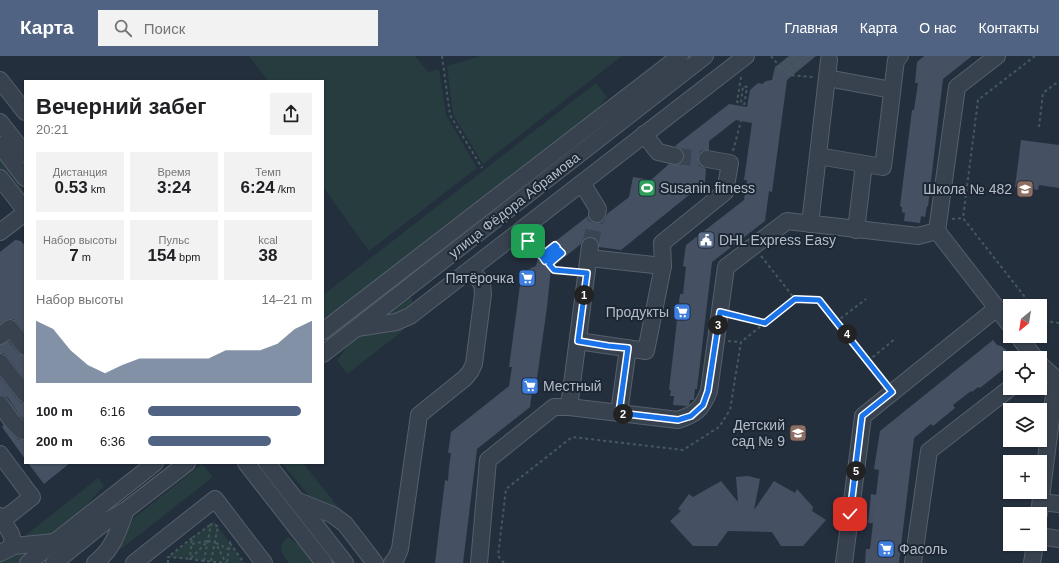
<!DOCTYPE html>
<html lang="ru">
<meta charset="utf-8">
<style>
:root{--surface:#fff;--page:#f2f2f2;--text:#202124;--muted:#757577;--accent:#506383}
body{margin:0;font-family:Helvetica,sans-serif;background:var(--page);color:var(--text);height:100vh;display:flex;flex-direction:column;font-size:15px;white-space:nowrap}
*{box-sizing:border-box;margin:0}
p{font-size:13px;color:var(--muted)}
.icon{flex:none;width:22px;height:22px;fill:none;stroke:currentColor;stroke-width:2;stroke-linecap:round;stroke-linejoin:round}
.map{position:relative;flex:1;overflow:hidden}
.drawer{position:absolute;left:24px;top:24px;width:300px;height:384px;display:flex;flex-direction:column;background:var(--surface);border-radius:0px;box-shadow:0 1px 3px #0004}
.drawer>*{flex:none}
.needle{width:26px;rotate:210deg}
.buttons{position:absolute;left:1003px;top:243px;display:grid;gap:8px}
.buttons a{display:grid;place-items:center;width:44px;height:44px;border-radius:0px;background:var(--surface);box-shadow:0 1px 3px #0004;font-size:20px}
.pin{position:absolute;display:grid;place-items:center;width:34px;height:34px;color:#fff;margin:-17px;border-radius:8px;box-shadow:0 2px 6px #0006}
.km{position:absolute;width:20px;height:20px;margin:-10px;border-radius:50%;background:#222;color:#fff;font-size:11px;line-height:20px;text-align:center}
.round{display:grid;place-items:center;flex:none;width:42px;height:42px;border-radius:0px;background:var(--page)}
.overview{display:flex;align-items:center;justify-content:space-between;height:68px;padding:0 12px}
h1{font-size:22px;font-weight:800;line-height:30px}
.figures{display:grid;grid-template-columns:repeat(3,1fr);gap:6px;height:68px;padding:4px 12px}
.figures div{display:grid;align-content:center;border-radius:0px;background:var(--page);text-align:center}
.figures b{font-size:17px;font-weight:800}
.figures small{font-size:11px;font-weight:400}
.figures p{font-size:11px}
.chart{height:112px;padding:8px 12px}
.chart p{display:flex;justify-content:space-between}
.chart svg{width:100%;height:72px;margin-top:4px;fill:var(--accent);opacity:.7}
ul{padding:0 12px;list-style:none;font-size:13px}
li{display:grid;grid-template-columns:64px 48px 1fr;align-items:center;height:30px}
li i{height:10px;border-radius:5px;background:var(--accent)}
header{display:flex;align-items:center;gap:24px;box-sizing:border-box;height:56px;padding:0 20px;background:var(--accent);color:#fff}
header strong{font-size:19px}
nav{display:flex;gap:22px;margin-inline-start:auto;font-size:14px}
.search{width:280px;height:36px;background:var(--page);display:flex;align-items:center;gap:10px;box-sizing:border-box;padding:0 14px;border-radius:0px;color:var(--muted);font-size:15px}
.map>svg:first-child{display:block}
</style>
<header>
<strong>Карта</strong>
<div class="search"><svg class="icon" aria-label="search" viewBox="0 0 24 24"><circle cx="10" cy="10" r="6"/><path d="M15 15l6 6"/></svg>Поиск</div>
<nav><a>Главная</a><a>Карта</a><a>О нас</a><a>Контакты</a></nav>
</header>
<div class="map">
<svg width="1059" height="507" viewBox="0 0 1059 507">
<rect width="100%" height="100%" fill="#242f3e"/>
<g fill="#263c3f">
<path d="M249 0H415L428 16 439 13 446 59 477 112 369 195 323 131V25H268Z"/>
<path d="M480 0H622L483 108 453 59 447 10Z"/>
<path d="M596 27 607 41 591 61 380 225 323 262V239Z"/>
<path d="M0 104 25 137V146L0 114Z"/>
<path d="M410 240 412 243V249L402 257 388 258 389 256Z"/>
<path d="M403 272 404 274 347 318 337 304 353 284 360 280Z"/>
<path d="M282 407H303L337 450 335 452 318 445 309 440Z"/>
<path d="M202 408 213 421 121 493 119 491 126 473 135 461Z"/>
<path d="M98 422 104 430 81 455 54 476 50 479 21 483Z"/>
<path d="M214 465 244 507H226L168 501Z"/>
<path d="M288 481 308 496 317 507H289C282 497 276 491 288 481Z"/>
<path d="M29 496V498L18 507H0V505L13 498Z"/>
</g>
<g fill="#455162">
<path d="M789 0H816L787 24 772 136 769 135 765 165 712 206 697 333H695L694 344H690L689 349 686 350 673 349 674 340H670L671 334H669L680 238H683L686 211 683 210 686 189 744 144 747 124H744L752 67 736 64 709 85V94H704L700 97 698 102V106L701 110 706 113 705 126 621 194 599 191V186L596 183 592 181H587L583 184 581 188 551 212 547 251 537 322H534L530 351 477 393 463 507H435L445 424 448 425 449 411 451 397H448L451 376 509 330 512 311H509L522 214H527L531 212 536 210 539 198 588 160 590 165 595 167H600L604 165 607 158 629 141 633 121 651 124 669 108 677 109 682 107 684 102V97L681 93 675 90 729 48 747 51 750 34 758 27 762 28 766 25 772 24 775 11Z"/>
<path d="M924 0H972L943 23 928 150H927L925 161 921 160 920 167 904 165 905 157 902 156V151L900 150 912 54H914L918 27H915L917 6Z"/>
<path d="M1021 84 1059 89V132L1039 129 1038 134 1015 131Z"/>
<path d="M15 184 21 185 25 190V276L17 266 13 263H8L0 268V196Z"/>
<path d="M993 284 997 289 1001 290 1006 294 1010 308 980 332 978 331 972 336 971 335 953 349 955 352 933 370 931 368 914 382 899 507H865L866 493H870L873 467H868L871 438 876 439 879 414 874 413 880 375Z"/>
<path d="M8 285 18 297 25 300V323L7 300 4 297H0V289Z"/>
<path d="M0 321 18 344 21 347H25V364L19 359 8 342 4 340 0 339Z"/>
<path d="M4 369 16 382 19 384H25V403L2 371Z"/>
<path d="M28 407H70L44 428Z"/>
<path d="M748 420 760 423 754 454 774 425 795 437 797 433 813 451 812 455 826 464 803 490H781L772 476 728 475 717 490H693L670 465 681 455 678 453 689 438 693 441 721 425 738 446 736 421Z"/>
</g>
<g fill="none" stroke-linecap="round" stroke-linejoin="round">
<g stroke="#3a4453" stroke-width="16" stroke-dasharray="16 8" stroke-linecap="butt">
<path d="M675 100 707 103"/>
<path d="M590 190 597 158"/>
</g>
<defs>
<g id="minor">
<path d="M997 0 957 31 937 175 1010 269"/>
<path d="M827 22 892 34"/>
<path d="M0 24 25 56"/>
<path d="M0 66 25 98"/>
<path d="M644 78 658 96 675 100"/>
<path d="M0 89 25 122"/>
<path d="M818 100 883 111 896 4 900 0"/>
<path d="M0 122 25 154"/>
<path d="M582 127 598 153 597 158"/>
<path d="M810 168 829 4"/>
<path d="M856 174 864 108"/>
<path d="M0 176 25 157"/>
<path d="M589 202 663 210"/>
<path d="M357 272 396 266 410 260 746 0"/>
<path d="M323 275 680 0"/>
<path d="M0 280 10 272 25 291"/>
<path d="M1018 280 1035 302"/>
<path d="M578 285 646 295 663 210 662 187 725 136 730 107 707 103"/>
<path d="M323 298 705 0"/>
<path d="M0 306 25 338"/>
<path d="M1040 308 1056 323"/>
<path d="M0 348 12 365 22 375 25 373"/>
<path d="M569 351 590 190"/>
<path d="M619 357 628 292"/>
<path d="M0 398 32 441 3 464"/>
<path d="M246 407 324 507"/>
<path d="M267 407 345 507"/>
<path d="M298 445 333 459 345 468 375 507"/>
<path d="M1041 446 1059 448"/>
<path d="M1039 458 1056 323H1059"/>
<path d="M0 460 11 478 14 490"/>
<path d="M1040 480 1059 483"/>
<path d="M0 497 14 490 54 486"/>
<path d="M28 507 155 407"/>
<path d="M54 507 105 466 126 454 187 407"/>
<path d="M95 507C114 492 117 477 126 454"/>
<path d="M134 507 215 443 264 507"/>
<path d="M392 507 396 502 400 493 419 359 465 322 470 316 474 308 483 238 482 228 471 213"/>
<path d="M479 507 488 404 554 351H569L678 364C696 358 702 353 709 335L726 211 787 165 918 180 937 175"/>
<path d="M844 507 863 360 997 252"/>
<path d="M913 507 929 395 1010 332"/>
<path d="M1032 507 1035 488"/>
</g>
</defs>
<use href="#minor" stroke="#565f6c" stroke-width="18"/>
<g stroke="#44595c" stroke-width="2" stroke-dasharray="3 3" stroke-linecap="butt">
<path d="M442 0 450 59 482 112"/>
<path d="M771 0 780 11 794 0"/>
<path d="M794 0 796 1 782 13 784 16 800 6 801 8 788 19 813 21"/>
<path d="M741 21 737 46 741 47 743 30 747 31 744 50"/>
<path d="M1039 71 1043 37 1059 25"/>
<path d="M733 95 741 65"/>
<path d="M952 163 963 162"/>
<path d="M528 185 541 200 555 189 557 191 543 202 545 205 559 194 562 197 549 208 554 214 574 216"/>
<path d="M761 200 795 243"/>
<path d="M1032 250 963 162 978 44 1035 0"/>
<path d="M733 259 765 267"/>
<path d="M1040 260 1044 265"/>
<path d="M836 266 866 243"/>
<path d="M1040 269 1044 265 1059 267"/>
<path d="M728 285 741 286"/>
<path d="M868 305 896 282"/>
<path d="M218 470 211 468 204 505 226 507"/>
<path d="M192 482 168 501 190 503 208 485 215 486 226 507"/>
<path d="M216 487 228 493"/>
<path d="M230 487 244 507"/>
<path d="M192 488 207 485"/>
<path d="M204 505 190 503 192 482 210 469"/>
<path d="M211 505 218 470"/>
<path d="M227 506 230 486 228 484"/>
<path d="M168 507V501"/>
<path d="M504 507 498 500 506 433 572 381 683 394 719 371 730 354 741 286 795 243 819 244 884 327"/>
</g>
<use href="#minor" stroke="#38414e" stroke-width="16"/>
</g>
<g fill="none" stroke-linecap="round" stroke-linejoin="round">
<defs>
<path id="route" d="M528 185 541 200 555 189 557 191 543 202 545 205 559 194 562 197 549 208 554 214 587 217 578 285 608 290 628 292 619 357 678 364 691 360 703 349 708 335 720 256 765 267 795 243 819 244 892 336 862 360 850 458"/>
</defs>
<use href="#route" stroke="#fff" stroke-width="8"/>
<use href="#route" stroke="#1a73e8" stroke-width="5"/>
</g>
<defs>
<symbol id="stadium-square" viewBox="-11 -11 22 22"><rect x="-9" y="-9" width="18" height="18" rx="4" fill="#2e9e5b" stroke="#1d2633"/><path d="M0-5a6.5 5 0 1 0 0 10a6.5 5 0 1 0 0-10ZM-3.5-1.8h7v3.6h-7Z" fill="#fff"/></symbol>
<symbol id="school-square" viewBox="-11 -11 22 22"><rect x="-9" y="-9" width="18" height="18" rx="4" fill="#8d6e63" stroke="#1d2633"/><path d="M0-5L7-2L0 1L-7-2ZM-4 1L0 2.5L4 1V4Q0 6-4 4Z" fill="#fff"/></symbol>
<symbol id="civic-square" viewBox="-11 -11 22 22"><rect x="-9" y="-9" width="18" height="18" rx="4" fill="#5c6f8a" stroke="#1d2633"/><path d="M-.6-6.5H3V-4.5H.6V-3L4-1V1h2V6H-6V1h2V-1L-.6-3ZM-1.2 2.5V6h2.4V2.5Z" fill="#fff"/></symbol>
<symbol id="supermarket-square" viewBox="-11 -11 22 22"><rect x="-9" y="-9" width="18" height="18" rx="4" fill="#3f7fe0" stroke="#1d2633"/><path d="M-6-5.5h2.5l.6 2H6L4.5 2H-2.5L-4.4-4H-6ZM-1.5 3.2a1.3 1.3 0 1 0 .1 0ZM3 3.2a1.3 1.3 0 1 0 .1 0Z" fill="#fff"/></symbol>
</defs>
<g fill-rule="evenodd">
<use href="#stadium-square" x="637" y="122" width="20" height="20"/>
<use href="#school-square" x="1015" y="123" width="20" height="20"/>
<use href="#civic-square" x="696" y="174" width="20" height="20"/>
<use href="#supermarket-square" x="517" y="212" width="20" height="20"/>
<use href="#supermarket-square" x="672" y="246" width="20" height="20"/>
<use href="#supermarket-square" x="520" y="320" width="20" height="20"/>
<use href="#school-square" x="788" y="367" width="20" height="20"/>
<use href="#supermarket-square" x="876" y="483" width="20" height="20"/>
</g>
<g text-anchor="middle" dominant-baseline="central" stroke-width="4" stroke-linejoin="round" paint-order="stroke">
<g font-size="14" fill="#b4bcc9" stroke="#1d2633" text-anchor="start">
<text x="660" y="132">Susanin fitness</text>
<text x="1012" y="133" text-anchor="end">Школа № 482</text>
<text x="719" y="184">DHL Express Easy</text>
<text x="514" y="222" text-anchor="end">Пятёрочка</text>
<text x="669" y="256" text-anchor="end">Продукты</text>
<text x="543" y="330">Местный</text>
<text x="785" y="369" text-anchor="end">Детский<tspan x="785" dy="16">сад № 9</tspan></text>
<text x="899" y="493">Фасоль</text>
</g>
<g font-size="14" fill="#b4bcc9" stroke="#1d2633">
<text transform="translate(514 149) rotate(-38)">улица Фёдора Абрамова</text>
</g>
</g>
</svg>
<div class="buttons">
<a><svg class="needle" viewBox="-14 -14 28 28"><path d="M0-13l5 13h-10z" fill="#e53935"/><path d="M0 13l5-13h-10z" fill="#757577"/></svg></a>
<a><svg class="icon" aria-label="locate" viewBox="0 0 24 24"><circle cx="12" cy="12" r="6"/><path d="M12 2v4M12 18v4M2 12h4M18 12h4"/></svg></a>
<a><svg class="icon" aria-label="layers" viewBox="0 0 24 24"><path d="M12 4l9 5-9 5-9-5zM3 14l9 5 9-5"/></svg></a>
<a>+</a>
<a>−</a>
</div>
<div class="pin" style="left:528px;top:185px;background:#1e9e55"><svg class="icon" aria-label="arrive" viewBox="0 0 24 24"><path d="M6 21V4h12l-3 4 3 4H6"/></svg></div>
<div class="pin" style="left:850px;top:458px;background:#d93025"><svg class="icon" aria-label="check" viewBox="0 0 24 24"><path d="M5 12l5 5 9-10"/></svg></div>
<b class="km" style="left:584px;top:239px">1</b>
<b class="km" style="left:623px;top:358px">2</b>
<b class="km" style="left:718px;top:269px">3</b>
<b class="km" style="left:847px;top:278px">4</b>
<b class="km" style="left:856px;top:415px">5</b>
<section class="drawer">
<div class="overview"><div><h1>Вечерний забег</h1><p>20:21</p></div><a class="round"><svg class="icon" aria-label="share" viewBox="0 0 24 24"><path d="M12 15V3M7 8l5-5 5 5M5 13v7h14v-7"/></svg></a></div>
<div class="figures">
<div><p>Дистанция</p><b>0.53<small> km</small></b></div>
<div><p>Время</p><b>3:24</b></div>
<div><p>Темп</p><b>6:24<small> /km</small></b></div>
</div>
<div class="figures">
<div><p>Набор высоты</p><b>7<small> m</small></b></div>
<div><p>Пульс</p><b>154<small> bpm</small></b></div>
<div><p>kcal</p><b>38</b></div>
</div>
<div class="chart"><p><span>Набор высоты</span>14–21 m</p>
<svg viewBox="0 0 160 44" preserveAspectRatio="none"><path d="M0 44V6L10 11L20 24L30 33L40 38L50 33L60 29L70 29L80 29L90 29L100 29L110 24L120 24L130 24L140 20L150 11L160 6V44z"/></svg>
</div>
<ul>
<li><b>100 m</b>6:16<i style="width:93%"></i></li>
<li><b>200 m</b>6:36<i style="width:75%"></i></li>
</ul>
</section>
</div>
